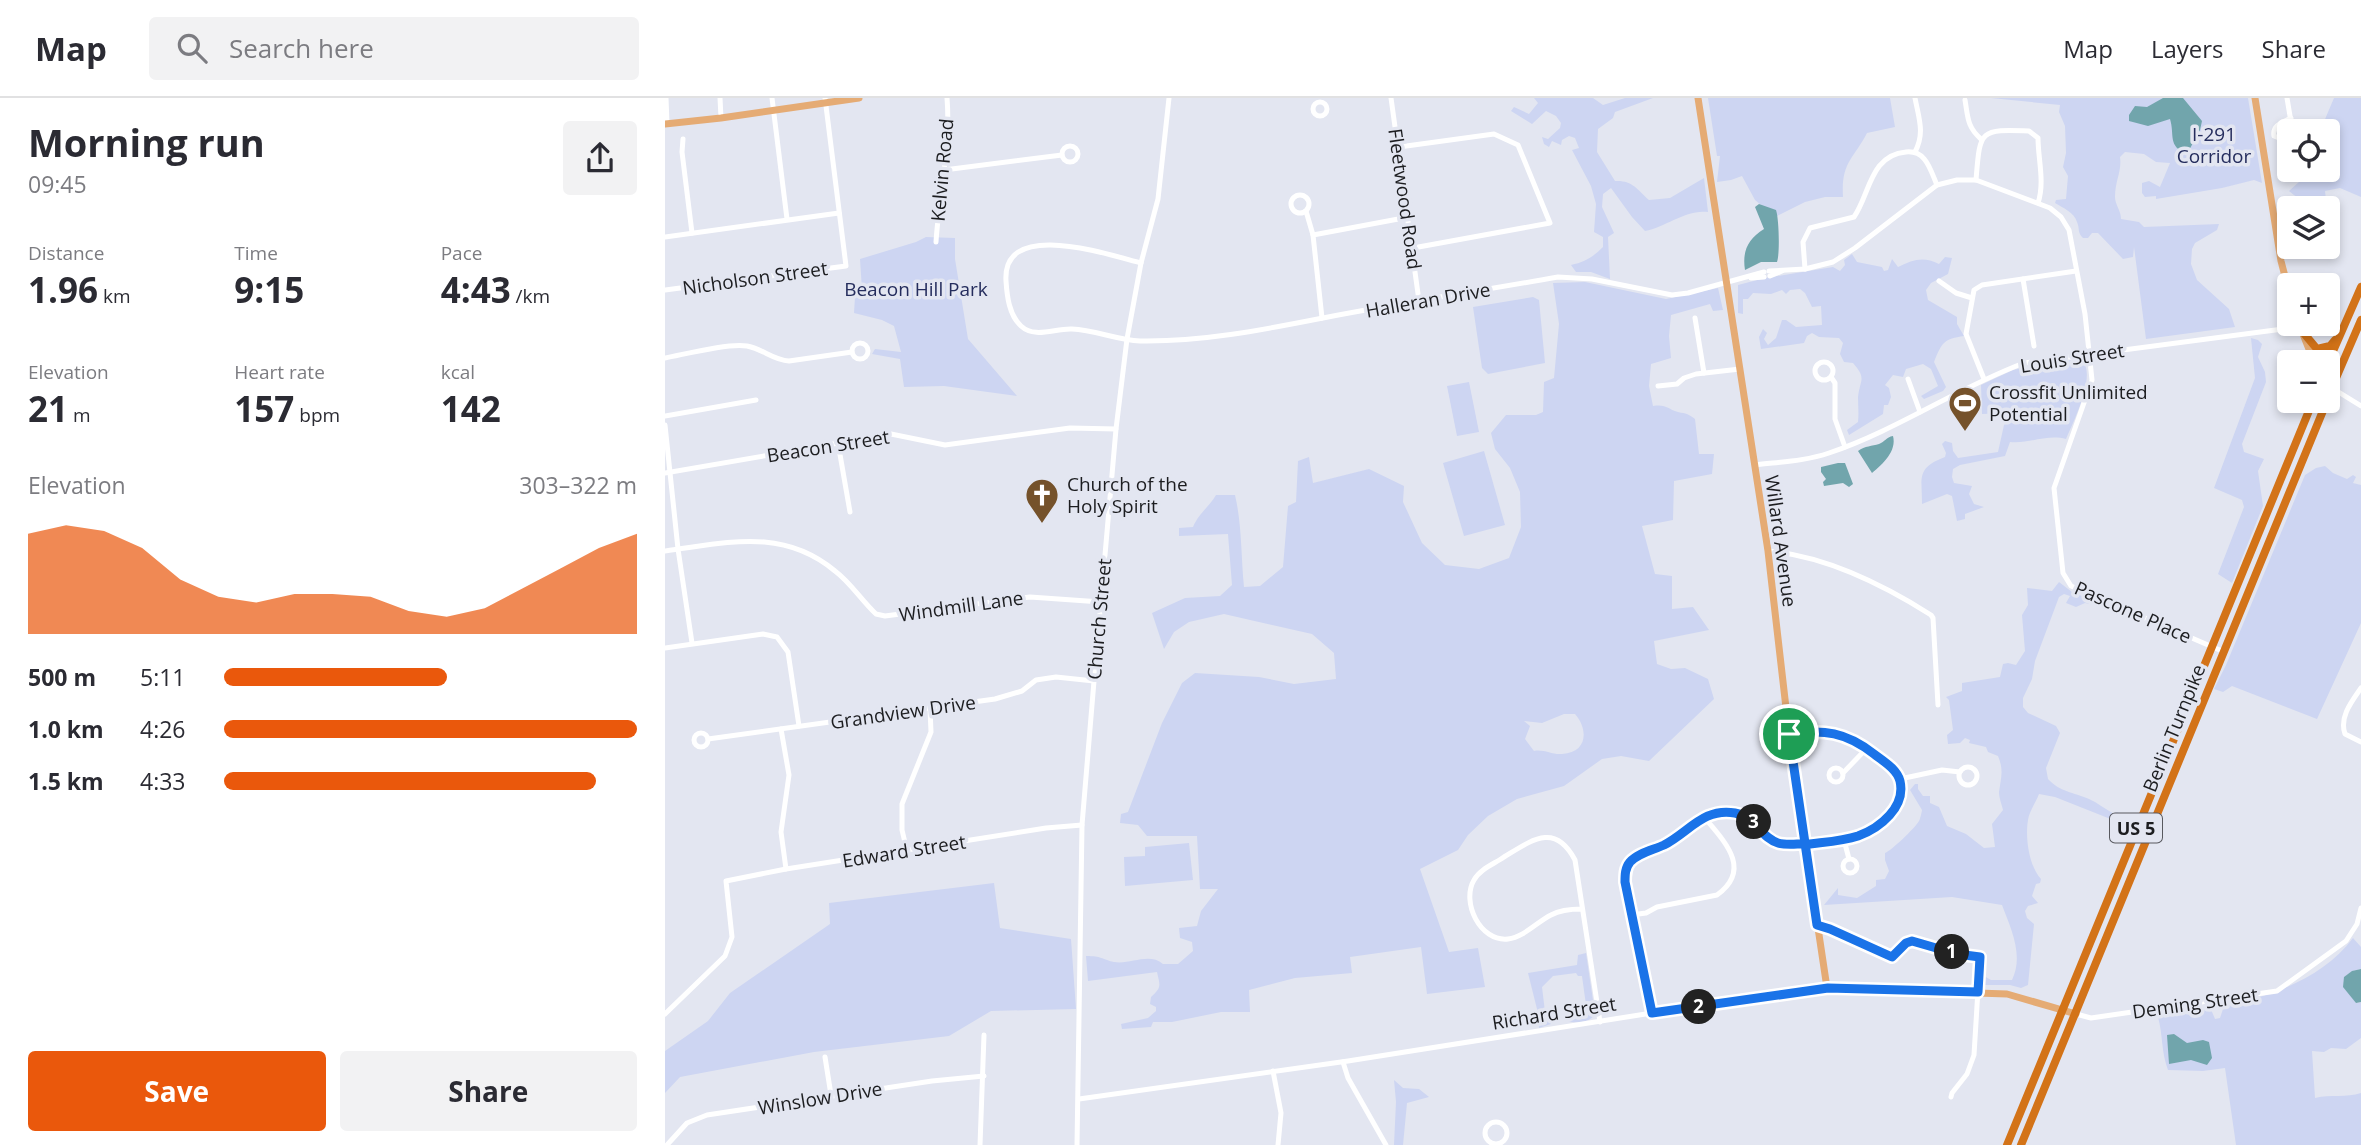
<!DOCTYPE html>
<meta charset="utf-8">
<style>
:root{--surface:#fff;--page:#f2f2f3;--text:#2b2b33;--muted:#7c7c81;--line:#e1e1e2;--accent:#ea580c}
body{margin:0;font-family:"Open Sans",sans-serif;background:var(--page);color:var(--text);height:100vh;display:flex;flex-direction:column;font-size:26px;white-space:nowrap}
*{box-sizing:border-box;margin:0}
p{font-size:23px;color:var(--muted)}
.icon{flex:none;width:38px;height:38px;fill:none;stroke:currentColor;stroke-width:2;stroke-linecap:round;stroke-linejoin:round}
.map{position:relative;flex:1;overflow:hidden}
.side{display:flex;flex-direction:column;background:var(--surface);width:665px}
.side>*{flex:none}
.controls{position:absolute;left:1612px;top:21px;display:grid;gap:14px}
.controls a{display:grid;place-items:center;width:63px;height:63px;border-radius:7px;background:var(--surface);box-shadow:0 4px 10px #0003;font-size:35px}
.pin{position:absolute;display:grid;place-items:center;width:60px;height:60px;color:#fff;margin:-30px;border:4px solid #fff;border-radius:50%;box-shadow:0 2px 7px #0007}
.km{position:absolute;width:35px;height:35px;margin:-18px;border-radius:50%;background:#222;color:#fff;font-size:19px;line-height:35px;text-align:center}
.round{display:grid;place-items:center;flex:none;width:74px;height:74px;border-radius:7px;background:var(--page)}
.summary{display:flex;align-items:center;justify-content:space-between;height:119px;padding:0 28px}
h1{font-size:38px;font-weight:700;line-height:52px}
.metrics{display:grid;grid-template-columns:repeat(3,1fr);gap:10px;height:119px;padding:7px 28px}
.metrics div{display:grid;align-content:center}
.metrics b{font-size:35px;font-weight:700}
.metrics small{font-size:19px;font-weight:400}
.metrics p{font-size:19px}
.chart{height:196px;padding:14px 28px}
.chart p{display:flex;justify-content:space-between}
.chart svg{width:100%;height:126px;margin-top:7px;fill:var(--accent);opacity:.7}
.button{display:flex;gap:14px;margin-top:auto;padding:14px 28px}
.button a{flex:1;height:80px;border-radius:7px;background:var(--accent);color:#fff;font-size:28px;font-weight:700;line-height:80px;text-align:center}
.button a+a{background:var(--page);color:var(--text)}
ul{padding:0 28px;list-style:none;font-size:23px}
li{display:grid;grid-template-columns:112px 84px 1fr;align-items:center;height:52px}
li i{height:18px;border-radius:9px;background:var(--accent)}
header{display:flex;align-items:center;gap:42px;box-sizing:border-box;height:98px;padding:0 35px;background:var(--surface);border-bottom:2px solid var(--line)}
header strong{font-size:33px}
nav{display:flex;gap:38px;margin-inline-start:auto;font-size:24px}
.search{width:490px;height:63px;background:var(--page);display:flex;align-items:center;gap:18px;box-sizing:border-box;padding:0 24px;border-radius:7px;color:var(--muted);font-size:26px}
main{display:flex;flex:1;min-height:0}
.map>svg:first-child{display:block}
</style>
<header>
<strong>Map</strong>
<div class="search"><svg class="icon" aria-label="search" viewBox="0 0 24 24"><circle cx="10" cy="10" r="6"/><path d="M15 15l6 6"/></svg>Search here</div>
<nav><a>Map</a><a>Layers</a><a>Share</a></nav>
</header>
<main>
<section class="side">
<div class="summary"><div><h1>Morning run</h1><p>09:45</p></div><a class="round"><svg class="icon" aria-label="share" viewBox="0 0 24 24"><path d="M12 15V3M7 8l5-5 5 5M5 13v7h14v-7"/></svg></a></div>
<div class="metrics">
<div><p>Distance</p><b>1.96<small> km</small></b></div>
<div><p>Time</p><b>9:15</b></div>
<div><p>Pace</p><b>4:43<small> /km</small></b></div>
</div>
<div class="metrics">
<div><p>Elevation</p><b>21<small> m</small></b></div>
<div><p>Heart rate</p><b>157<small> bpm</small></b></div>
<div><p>kcal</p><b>142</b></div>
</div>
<div class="chart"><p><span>Elevation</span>303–322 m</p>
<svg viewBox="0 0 160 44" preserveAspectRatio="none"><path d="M0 44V9L10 6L20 8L30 14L40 25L50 31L60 33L70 30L80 30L90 31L100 36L110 38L120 35L130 28L140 21L150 14L160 9V44z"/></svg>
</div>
<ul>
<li><b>500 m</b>5:11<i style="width:54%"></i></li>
<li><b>1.0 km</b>4:26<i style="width:100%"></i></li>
<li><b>1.5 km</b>4:33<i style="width:90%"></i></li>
</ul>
<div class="button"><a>Save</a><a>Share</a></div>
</section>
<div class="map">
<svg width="1696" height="1047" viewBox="0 0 1696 1047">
<rect width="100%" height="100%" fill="#e3e6f1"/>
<g fill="#cdd5f2" fill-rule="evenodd">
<path d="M869 0H928L938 7 960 0H988L950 14 948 20 933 31 932 54 950 83C967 82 972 91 984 102L1005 100 1039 80 1043 114C1021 111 1001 129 980 133L967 119 946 90 938 96 937 109 949 135 943 139 945 181 926 174H911L906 167C920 164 928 159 938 149V139L929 134 931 106 926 88 907 52 914 50 910 40 904 38 897 42 896 47 887 43 884 49 879 46 877 39 883 41 895 30 896 25 891 18 881 13 867 26 846 13 849 9 864 16 873 5Z"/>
<path d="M1043 0H1225L1230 29 1202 35C1188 62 1176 64 1178 99H1160L1140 104 1110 119 1090 102 1077 78 1066 82 1052 84 1055 58H1052Z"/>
<path d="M1326 0H1583L1597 85 1589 82 1557 90 1491 101V98L1480 99 1477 95V85L1484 83 1495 89 1505 65 1491 64 1479 56 1460 54 1455 59C1457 74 1450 82 1450 99 1450 107 1456 112 1456 121L1474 124 1479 129 1554 126 1552 132 1530 145 1527 151 1526 166 1532 182 1564 211 1570 229 1481 241 1469 149 1468 159 1458 161 1433 135H1427L1423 140H1418C1412 134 1415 131 1412 124 1409 114 1398 110 1390 105L1391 102 1401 101 1403 78 1398 69 1401 55 1400 28 1394 14 1395 7Z"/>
<path d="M1669 0H1696V99L1675 90 1660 93 1662 110H1640L1639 105 1624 93 1634 84 1639 72H1662V33H1655Z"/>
<path d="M261 139 290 140V161L303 241 352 298 279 288 239 289 235 261 207 256 210 251 236 254 229 228 217 222 189 215 190 199 197 192 195 161 251 144Z"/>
<path d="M1187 156 1192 164 1217 169 1219 173 1223 172 1227 161 1233 169C1248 162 1258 158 1274 166L1280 159 1287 160 1283 176 1266 185 1261 192 1263 202 1292 219V226L1299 238C1279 241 1277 244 1269 264L1281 289 1278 293 1259 301 1256 298 1273 288 1266 271 1258 266 1241 271 1238 279 1228 277 1220 287 1224 290 1226 299 1223 307H1219L1218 316 1184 337 1182 332 1193 324C1194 315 1193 307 1193 299 1195 281 1202 281 1188 265L1179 264 1175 256 1178 245 1174 240 1154 239 1147 235 1142 238 1139 245 1096 251 1094 239 1098 231 1102 235 1099 241 1103 247 1111 240 1117 222H1121L1131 229 1157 227 1156 208 1147 209 1140 195 1135 191 1125 192 1121 196 1117 192 1106 196 1088 195 1083 201H1078V216L1073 215V187L1100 180 1168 169 1175 173 1180 167 1179 162Z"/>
<path d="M920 184 1001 201 1053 190 1058 212 1048 213 1045 206 1006 217 1004 238 1006 260 986 266 984 288 988 308C1002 306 1002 311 1013 314 1022 316 1022 315 1030 321L1034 356H1049L1047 376 1009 383 1008 422 977 428 990 476 1007 478V511L1028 509 1044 532 989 543 992 566 1006 571 1020 570 1043 581 1049 601 984 663 956 658 937 661 899 688 852 701 823 718 803 737 793 752 755 771 784 854 813 850 820 889 762 896 756 849 685 859 687 875 630 880 584 892 585 914H556L507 924H488L486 929 457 931 456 926 483 920 491 913V909L485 906 486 899C497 889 495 888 492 874L423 883 421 858C437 858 436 861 449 864 465 867 484 854 498 866H513L528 853 527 844 515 840 514 830 532 828 536 813 553 791H535L532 738H482L473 727 455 725 456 716 463 714 497 625 517 585 530 575 594 579 629 586 671 581 669 555 647 536 559 516 524 524 509 534 499 551 487 515 520 500 555 498 567 487 563 436 514 438V430L528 429C534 415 544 409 551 397H570C577 427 576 458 579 489L595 488 618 469 623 408 631 404 633 363 644 359 648 385 704 371 739 388 738 404 757 445 780 467 814 471 844 460 856 429 855 394 845 370 830 351 826 335 841 317H871L878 314 879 284 889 280 894 226 888 185ZM899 616H910C924 632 922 655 897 656 887 657 879 651 869 653L860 641 865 628 859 623 877 625Z"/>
<path d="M868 199 874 202 880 265 823 276 817 270 808 209Z"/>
<path d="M1586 240 1593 242 1597 246 1593 259 1600 274 1601 284 1577 346 1579 354 1599 361 1593 373 1598 408 1567 485 1553 476 1579 409 1577 402 1549 390 1590 280Z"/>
<path d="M1415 261C1434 273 1408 324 1401 341 1382 336 1364 346 1345 344L1340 358 1295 367 1288 371 1287 379 1289 385 1307 388 1304 396 1309 406 1319 409 1300 416V421L1292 423 1287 398 1282 396 1257 406C1257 379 1251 370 1280 359L1281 355 1277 346 1280 343 1287 345 1288 353 1293 360 1333 354 1339 327 1347 315 1317 316 1316 287 1348 272 1366 268Z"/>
<path d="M804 284 814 334 792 338 782 288Z"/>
<path d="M819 353 840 427 799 438 778 365Z"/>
<path d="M1660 368 1668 375 1682 381 1688 377 1691 379 1688 385 1696 387V525L1652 621 1567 588 1558 594 1549 591 1561 567 1640 377 1651 370Z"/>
<path d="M1394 484 1407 494 1432 504 1430 507 1420 505 1411 509 1401 505 1405 498 1399 496 1394 499 1370 563 1367 581 1358 600V609L1363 615 1391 628 1395 635 1381 670 1383 681C1395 694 1408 694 1424 701 1433 705 1440 711 1449 716L1452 714 1459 718 1458 726 1454 728 1448 722 1390 699 1374 696C1371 704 1364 714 1363 722 1360 740 1364 768 1376 781L1375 785 1371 786 1367 798 1373 805 1363 808 1360 813 1362 820 1369 826 1363 887 1356 890 1345 887H1319V878L1326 882H1347C1359 857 1346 831 1337 807L1287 799 1159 807 1173 790V797L1192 800 1211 788V782L1220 781 1224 773 1220 762V755C1226 753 1250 730 1254 723 1255 722 1257 713 1257 712L1245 692 1250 686H1253V691L1258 698H1265V705L1274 709 1282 728 1301 736 1319 750 1330 749 1327 726 1338 712C1337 707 1334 700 1334 694 1336 680 1339 672 1333 658L1323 654 1321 649 1304 645 1305 642 1300 640 1295 645 1283 646 1282 637 1288 632 1284 602 1281 599 1297 593V585L1335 579 1338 566 1343 565 1351 567 1360 553 1357 517 1363 507 1362 490 1387 493Z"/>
<path d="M524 745 528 782 460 788 459 759 480 758V749Z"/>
<path d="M329 785 335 830 406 841 411 911 326 913 284 938 149 954 15 979 0 995V953L43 923 65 895 165 826 164 805Z"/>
<path d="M1688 840 1696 849V871L1688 873 1679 879 1691 905 1696 904V940L1681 951 1666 950 1659 954 1647 953 1650 1000C1666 996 1681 1000 1696 995V1047H1571L1560 970 1538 973 1503 972C1496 954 1498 937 1493 919L1545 909 1550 921 1555 920 1559 908C1607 898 1658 880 1688 840Z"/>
<path d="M921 855 930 916C926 924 912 926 903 923L904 920 918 917 917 911 921 907 917 878H913L911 875 888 878 877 889 881 922 886 923V926L874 930 873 915 863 875 912 867 913 857Z"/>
<path d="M729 982 738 990 754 991 764 999 742 1005 738 1047H729L731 1004Z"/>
</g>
<g fill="#71a5ac">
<path d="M1498 0H1518L1537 23 1535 32 1522 56C1502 48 1510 37 1505 21L1483 28 1464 23V17L1470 8 1482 9Z"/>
<path d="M1094 106 1111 112C1114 120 1115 156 1112 164H1096L1080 172C1077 153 1083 141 1099 131L1090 109Z"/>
<path d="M1228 338C1232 353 1218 366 1207 375L1193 353C1200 348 1207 348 1214 346 1220 344 1221 339 1228 338Z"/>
<path d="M1173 365H1180L1188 386 1184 389 1178 385 1159 388 1158 384 1161 381 1156 374V369Z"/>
<path d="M1696 871V904L1691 905 1678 889 1679 879 1687 873Z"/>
<path d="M1509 936 1522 945 1538 942 1544 944 1547 960 1542 967 1526 962 1504 966 1502 937Z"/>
</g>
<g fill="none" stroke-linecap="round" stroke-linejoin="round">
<g stroke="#fff" stroke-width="5">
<path d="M1 0 2 25"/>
<path d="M55 0 56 20"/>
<path d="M107 0 122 121"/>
<path d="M726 0 754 203"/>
<path d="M1622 0 1626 24V33"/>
<path d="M1300 2C1303 19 1302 29 1316 41"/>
<circle cx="655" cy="11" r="7"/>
<path d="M1624 36 1614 40 1609 38C1607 27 1618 24 1626 20"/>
<path d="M18 41 17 54 27 135"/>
<circle cx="405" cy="56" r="8"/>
<path d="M734 49 829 36 853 47 885 125 748 150"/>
<path d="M1250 54C1260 35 1254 21 1250 0"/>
<path d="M279 72 397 57"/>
<path d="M1311 82C1315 32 1314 31 1364 33L1373 40C1373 61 1380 84 1373 105"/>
<circle cx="635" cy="106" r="9"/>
<path d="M641 113 648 137 657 220"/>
<path d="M648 137 744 119"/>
<path d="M0 139 174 115"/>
<path d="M271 144C274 96 286 48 282 0"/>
<path d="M476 165C444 157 337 120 341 183 342 198 344 217 356 228 370 241 390 230 407 231 430 232 452 242 475 243 537 244 597 232 658 220 736 205 814 193 893 179L927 181 1007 197 1023 195 1099 174"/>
<path d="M1140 171 1138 144 1145 130 1189 119C1205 96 1205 57 1241 54 1261 52 1265 71 1272 87"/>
<path d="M1104 173 1140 171 1168 164 1190 150 1272 87 1292 82H1311L1385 110 1396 119 1404 132 1420 216 1427 282 1389 390 1398 475 1406 488 1557 553"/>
<path d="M1105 178 1117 173"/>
<path d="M1086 180 1099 179"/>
<path d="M1358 181 1369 248"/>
<path d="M1274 183 1291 195 1307 200"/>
<path d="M0 192 181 168 160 0"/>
<path d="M1030 220 1039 275"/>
<path d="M1618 231 1628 226"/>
<circle cx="195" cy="253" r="8"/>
<path d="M0 260C21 256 63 245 82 248 98 251 108 262 124 263L187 254"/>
<circle cx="1159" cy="273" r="9"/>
<path d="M1166 279 1170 285V321L1180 349"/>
<path d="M1243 281 1255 314"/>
<path d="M1319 281 1301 236 1309 192 1317 187 1411 173"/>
<path d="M993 288 1012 286 1019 280 1031 276 1075 271"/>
<path d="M1667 290 1696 308"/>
<path d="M0 318 91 302"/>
<path d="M0 327 13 451 27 545"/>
<path d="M173 345 185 414"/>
<path d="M1090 367C1114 364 1141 363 1164 355 1232 332 1292 290 1359 265L1618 231 1626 233 1635 228"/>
<path d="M0 375 226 336 280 347 405 330 451 331"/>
<path d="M0 453C62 445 117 429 170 473 186 485 196 502 211 516L220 518 365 499 436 504"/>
<path d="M1103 453C1161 458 1217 486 1266 517L1268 520 1273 607"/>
<path d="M0 550 98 536 112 539 123 554 134 628"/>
<path d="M1696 590C1687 603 1674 619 1680 636L1696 644"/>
<path d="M116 631 124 677 116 734 121 771"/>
<circle cx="36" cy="642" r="7"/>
<path d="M43 641 330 601 357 593 371 582 391 579 429 583"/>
<circle cx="1303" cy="678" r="9"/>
<circle cx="1171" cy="677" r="7"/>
<path d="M1178 675 1202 650"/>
<path d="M1235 681 1277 672 1295 674"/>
<path d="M1179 742 1184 761"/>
<path d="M242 753 237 732V706L266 634 265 610"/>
<circle cx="1185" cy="768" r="7"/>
<path d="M917 811C906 811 895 812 886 817 872 824 859 839 843 841 815 844 796 804 809 782 815 771 829 766 839 759 867 742 890 724 910 762L935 924"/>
<path d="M966 817 981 815 992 809 1052 797C1088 771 1059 743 1039 719"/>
<path d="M1152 827 1165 831 1228 859 1241 845 1247 843 1292 856 1315 859 1309 957 1302 976 1287 995 1286 999"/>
<path d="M987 915 960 784C960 777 960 770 965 764 974 754 991 752 1003 745 1022 733 1034 718 1058 715 1091 710 1094 743 1116 746 1121 747 1127 745 1132 745 1137 745 1142 746 1148 746 1177 744 1228 733 1235 697 1238 681 1229 672 1217 662 1183 636 1166 630 1124 636"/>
<path d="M0 916 60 858 67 839 61 783 121 771 381 730 417 727"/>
<path d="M1411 916 1426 920 1612 893 1681 843 1692 826 1696 810"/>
<path d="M160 959 166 997"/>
<path d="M678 964 683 980 721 1047"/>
<path d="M608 973 616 1015 613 1047"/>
<path d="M414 1001 683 963 987 915 1162 890"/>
<circle cx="831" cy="1035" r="11"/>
<path d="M2 1047 22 1025 42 1017 267 983 319 978"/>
<path d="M315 1047 319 937"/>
<path d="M412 1047 417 727 429 583 451 331 462 241 476 165 493 101 504 0"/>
</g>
<g stroke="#e5ab74" stroke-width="7">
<path d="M1033 0 1103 453 1124 636 1162 890 1342 896 1411 916"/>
<path d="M1590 0 1616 163 1624 194"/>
<path d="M0 26 56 20 194 0"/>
<path d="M1634 226 1649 264"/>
</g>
<g stroke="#d37318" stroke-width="8">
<path d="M1637 233 1652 251 1665 248 1670 242"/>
<path d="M1662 267 1696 189"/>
<path d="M1662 301 1696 222"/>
<path d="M1342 1047 1648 303"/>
<path d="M1356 1047 1662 303"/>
</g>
</g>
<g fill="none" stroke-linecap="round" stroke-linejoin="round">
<defs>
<path id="route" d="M1124 636C1133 700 1143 763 1152 827L1165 831 1227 859 1241 845 1247 843 1292 856 1315 859 1313 894 1163 890 987 915 960 784C960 777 960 770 965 764 973 755 988 752 999 747 1023 735 1039 709 1070 715 1090 719 1096 740 1113 745 1123 748 1135 745 1145 746 1161 744 1178 743 1193 738 1215 730 1241 709 1235 683 1232 671 1218 663 1209 656 1181 634 1159 631 1124 636"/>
</defs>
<use href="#route" stroke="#fff" stroke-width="14"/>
<use href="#route" stroke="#1a73e8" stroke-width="9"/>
</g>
<defs>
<symbol id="stadium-pin" viewBox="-11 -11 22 30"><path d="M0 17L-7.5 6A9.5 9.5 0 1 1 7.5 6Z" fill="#75522b" stroke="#e3e6f1"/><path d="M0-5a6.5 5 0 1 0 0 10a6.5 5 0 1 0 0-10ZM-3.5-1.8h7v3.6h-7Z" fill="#fff"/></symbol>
<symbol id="church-pin" viewBox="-11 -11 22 30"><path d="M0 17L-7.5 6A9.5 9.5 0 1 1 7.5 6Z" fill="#75522b" stroke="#e3e6f1"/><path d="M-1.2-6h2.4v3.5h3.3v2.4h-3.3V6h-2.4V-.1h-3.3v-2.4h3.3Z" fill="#fff"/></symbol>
</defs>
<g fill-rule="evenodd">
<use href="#stadium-pin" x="1281" y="286" width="38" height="52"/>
<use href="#church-pin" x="358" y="378" width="38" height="52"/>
</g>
<g text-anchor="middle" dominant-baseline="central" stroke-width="7" stroke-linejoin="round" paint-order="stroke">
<rect fill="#e3e6f1" stroke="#58595f" stroke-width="2" x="1445" y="715.5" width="52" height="29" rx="5"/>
<g font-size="18" font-weight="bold" fill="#1c1d20">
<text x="1471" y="730">US 5</text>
</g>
<g font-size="19" fill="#252d5d" stroke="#e3e6f1">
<text x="1549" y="36">I-291<tspan x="1549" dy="22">Corridor</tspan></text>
<text x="251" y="191">Beacon Hill Park</text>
</g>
<g font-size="19" fill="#1c1d20" stroke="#e3e6f1">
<text transform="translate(277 72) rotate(-85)">Kelvin Road</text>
<text transform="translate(740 101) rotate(82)">Fleetwood Road</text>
<text transform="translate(90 180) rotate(-8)">Nicholson Street</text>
<text transform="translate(763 202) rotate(-10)">Halleran Drive</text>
<text transform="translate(1407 260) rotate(-9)">Louis Street</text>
<text transform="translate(163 348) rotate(-9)">Beacon Street</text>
<text transform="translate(1116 443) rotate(82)">Willard Avenue</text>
<text transform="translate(296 508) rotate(-8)">Windmill Lane</text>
<text transform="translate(1468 514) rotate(24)">Pascone Place</text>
<text transform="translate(434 521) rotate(-85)">Church Street</text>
<text transform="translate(238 614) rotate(-8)">Grandview Drive</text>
<text transform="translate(1509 630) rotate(-68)">Berlin Turnpike</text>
<text transform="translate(239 753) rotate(-9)">Edward Street</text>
<text transform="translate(1530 905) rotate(-8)">Deming Street</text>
<text transform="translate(889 915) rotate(-9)">Richard Street</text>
<text transform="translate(155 1000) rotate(-9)">Winslow Drive</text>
</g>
<g font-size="19" fill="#1c1d20" stroke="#e3e6f1" text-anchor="start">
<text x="1324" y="294">Crossfit Unlimited<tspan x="1324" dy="22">Potential</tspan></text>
<text x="402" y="386">Church of the<tspan x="402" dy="22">Holy Spirit</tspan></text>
</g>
</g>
</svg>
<div class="controls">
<a><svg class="icon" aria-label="locate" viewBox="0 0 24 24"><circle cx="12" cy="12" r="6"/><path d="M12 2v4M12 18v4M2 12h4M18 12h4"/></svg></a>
<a><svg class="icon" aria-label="layers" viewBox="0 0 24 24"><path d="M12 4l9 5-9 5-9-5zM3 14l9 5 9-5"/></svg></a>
<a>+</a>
<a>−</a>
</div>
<div class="pin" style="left:1124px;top:636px;background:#1e9e55"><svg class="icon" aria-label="arrive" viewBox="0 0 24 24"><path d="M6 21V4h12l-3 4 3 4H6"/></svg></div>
<b class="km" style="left:1287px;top:854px">1</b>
<b class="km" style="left:1034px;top:909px">2</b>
<b class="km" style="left:1089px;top:724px">3</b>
</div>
</main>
